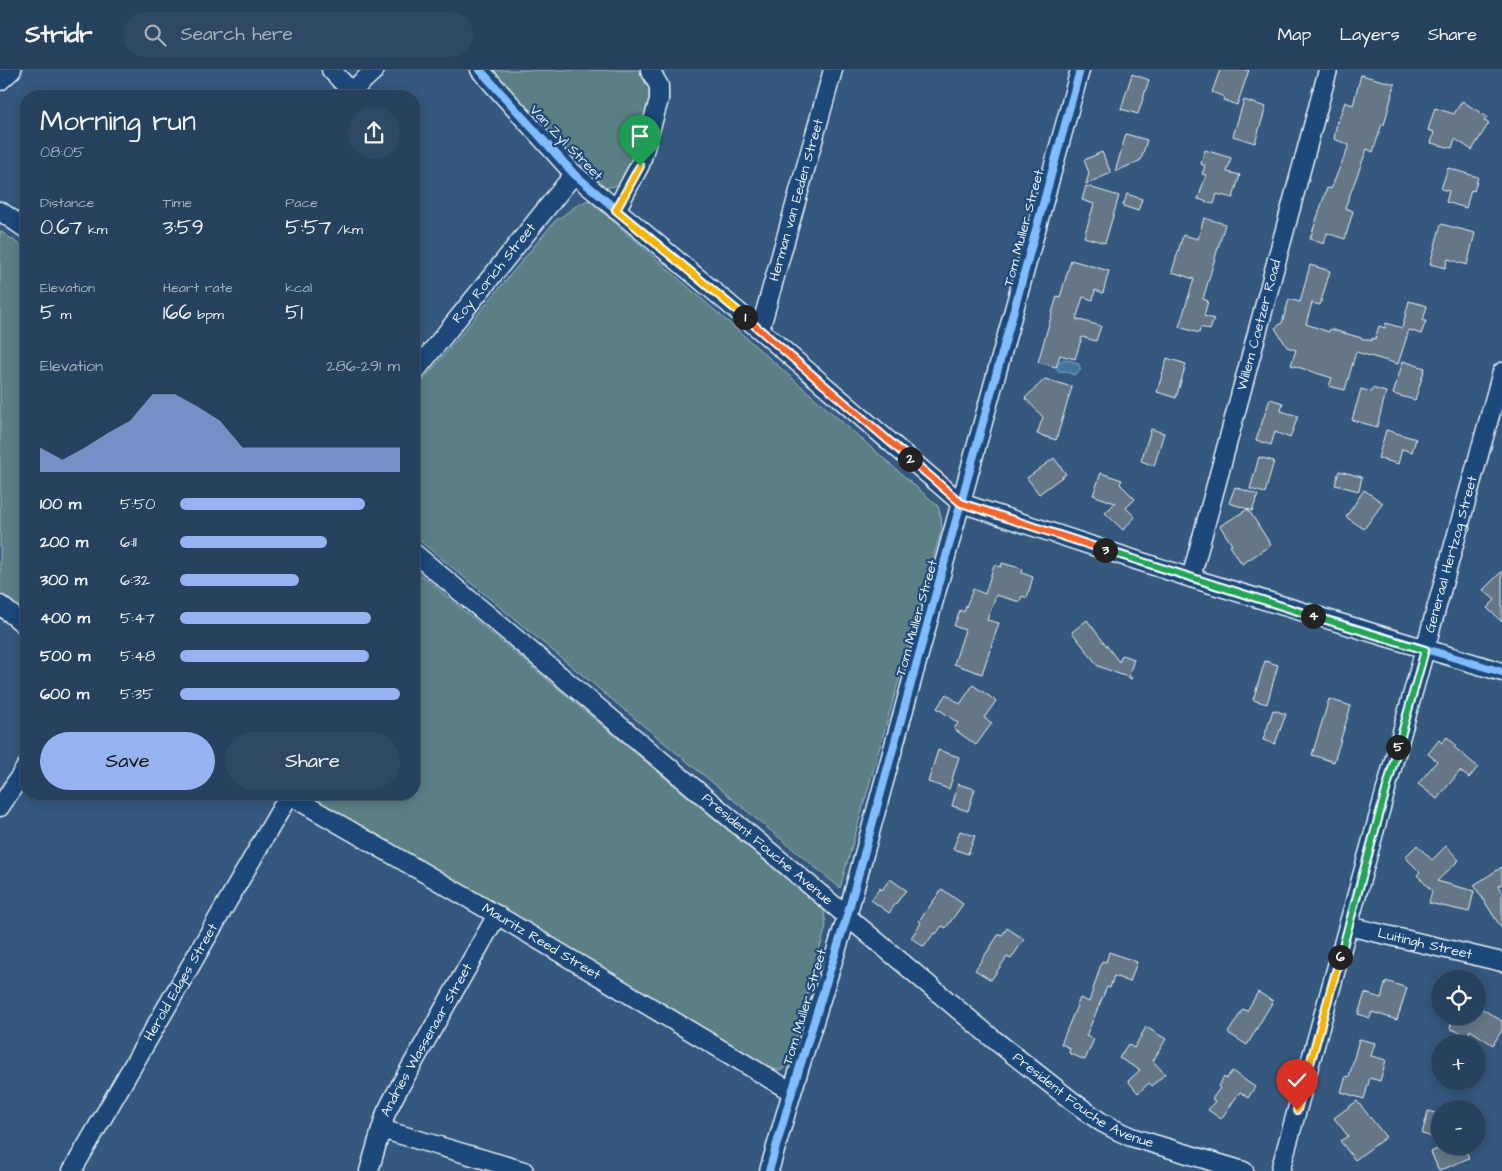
<!DOCTYPE html>
<meta charset="utf-8">
<style>
:root{--surface:#27425e;--page:#2f4964;--text:#f1f3f6;--muted:#a4b0bc;--line:#435b73;--accent:#95b2f1}
body{margin:0;font-family:"Architects Daughter",sans-serif;background:var(--page);color:var(--text);height:100vh;display:flex;flex-direction:column;font-size:19px;white-space:nowrap}
*{box-sizing:border-box;margin:0}
p{font-size:16px;color:var(--muted)}
.icon{flex:none;width:28px;height:28px;fill:none;stroke:currentColor;stroke-width:2;stroke-linecap:round;stroke-linejoin:round}
.map{position:relative;flex:1;overflow:hidden}
.drawer{position:absolute;left:20px;top:20px;width:400px;height:710px;display:flex;flex-direction:column;background:var(--surface);border-radius:20px;box-shadow:0 2px 12px #0003,0 0 0 1px var(--line)}
.drawer>*{flex:none}
.fabs{position:absolute;left:1431px;top:900px;display:grid;gap:10px}
.fabs a{display:grid;place-items:center;width:55px;height:55px;border-radius:50%;background:var(--surface);box-shadow:0 2px 12px #0003,0 0 0 1px var(--line);font-size:25px}
.pin{position:absolute;display:grid;place-items:center;width:42px;height:42px;color:#fff;margin:-51px -21px;border-radius:50% 50% 50% 0;rotate:-45deg;box-shadow:0 0 5px #0007}
.pin .icon{rotate:45deg}
.km{position:absolute;width:25px;height:25px;margin:-12px;border-radius:50%;background:#222;color:#fff;font-size:14px;line-height:25px;text-align:center}
.round{display:grid;place-items:center;flex:none;width:52px;height:52px;border-radius:26px;background:var(--page)}
.summary{display:flex;align-items:center;justify-content:space-between;height:85px;padding:0 20px}
h1{font-size:28px;font-weight:600;line-height:38px}
.metrics{display:grid;grid-template-columns:repeat(3,1fr);gap:8px;height:85px;padding:5px 20px}
.metrics div{display:grid;align-content:center}
.metrics b{font-size:21px;font-weight:600}
.metrics small{font-size:14px;font-weight:400}
.metrics p{font-size:14px}
.chart{height:140px;padding:10px 20px}
.chart p{display:flex;justify-content:space-between}
.chart svg{width:100%;height:90px;margin-top:5px;fill:var(--accent);opacity:.7}
.action{display:flex;gap:10px;margin-top:auto;padding:10px 20px}
.action a{flex:1;height:58px;border-radius:30px;background:var(--accent);color:#111;font-size:20px;font-weight:600;line-height:58px;text-align:center}
.action a+a{background:var(--page);color:var(--text)}
ul{padding:0 20px;list-style:none;font-size:16px}
li{display:grid;grid-template-columns:80px 60px 1fr;align-items:center;height:38px}
li i{height:12px;border-radius:6px;background:var(--accent)}
header{display:flex;align-items:center;gap:30px;box-sizing:border-box;height:70px;padding:0 25px;background:var(--surface);border-bottom:1px solid var(--line)}
header strong{font-size:24px}
nav{display:flex;gap:28px;margin-inline-start:auto;font-size:18px}
.search{width:350px;height:45px;background:var(--page);display:flex;align-items:center;gap:12px;box-sizing:border-box;padding:0 18px;border-radius:28px;color:var(--muted);font-size:19px}
.map>svg:first-child{display:block}
</style>
<header>
<strong>Stridr</strong>
<div class="search"><svg class="icon" aria-label="search" viewBox="0 0 24 24"><circle cx="10" cy="10" r="6"/><path d="M15 15l6 6"/></svg>Search here</div>
<nav><a>Map</a><a>Layers</a><a>Share</a></nav>
</header>
<div class="map">
<svg width="1502" height="1101" viewBox="0 0 1502 1101">
<rect width="100%" height="100%" fill="#34587e"/>
<filter id="ink" filterUnits="userSpaceOnUse"><feTurbulence type="fractalNoise" baseFrequency=".02" numOctaves="2"/><feDisplacementMap in="SourceGraphic" scale="10" xChannelSelector="R" yChannelSelector="G"/><feConvolveMatrix kernelMatrix="1 2 1 2 8 2 1 2 1" color-interpolation-filters="sRGB"/></filter>
<g filter="url(#ink)">
<g fill="#5a8086" stroke="#a1b8bf">
<path d="M490 0H640L649 12 652 29 634 92 626 106 616 116 604 118 576 96Z"/>
<path d="M589 130 938 436 941 447 942 458 840 818 414 466V321L555 151 579 134Z"/>
<path d="M0 161 26 179V547L0 526Z"/>
<path d="M414 499 824 840 826 856 789 992 782 1000H772L302 724H414Z"/>
</g>
<path fill="#42779f" stroke="#84a8c3" d="M1064 289 1078 293 1080 297V301L1074 305 1065 301 1060 302 1057 299 1059 292Z"/>
<g fill="#657786" stroke="#e8f1f8">
<path d="M1220 0H1249L1237 35 1223 30 1224 27 1212 22Z"/>
<path d="M1132 4 1149 10 1138 44 1121 39Z"/>
<path d="M1361 5 1395 14 1384 55 1382 54 1373 82 1367 79 1345 138 1353 141 1345 169 1327 163 1324 174 1310 169 1327 118 1331 119 1349 75 1334 69 1337 51H1338L1345 32 1353 35Z"/>
<path d="M1244 30 1266 37 1255 73 1233 66Z"/>
<path d="M1462 31 1487 47 1484 51 1489 53 1472 80 1455 69 1452 78 1431 73 1434 62 1428 60 1435 38 1454 44Z"/>
<path d="M1126 64 1147 70 1141 90 1115 102Z"/>
<path d="M1205 80 1231 88 1227 102 1240 105 1233 128 1217 124 1214 134 1198 129 1206 105 1202 104 1205 96 1201 94Z"/>
<path d="M1102 82 1111 103 1086 114 1089 103 1084 90Z"/>
<path d="M1448 98 1478 107 1474 121 1471 120 1466 138 1446 132 1449 121 1441 119Z"/>
<path d="M1086 116 1119 126 1105 173 1084 167 1094 134 1082 130Z"/>
<path d="M1127 124 1142 129 1138 141 1123 136Z"/>
<path d="M1204 148 1225 154 1203 229 1208 231 1204 246 1214 249 1210 260 1201 257 1199 263 1179 257 1194 209 1172 202 1183 165 1198 169Z"/>
<path d="M1441 154 1475 163 1467 195 1448 189 1445 198 1430 194Z"/>
<path d="M1071 190 1109 201 1103 223 1095 220 1093 230 1083 227 1076 249 1101 256 1096 271 1082 267 1075 289 1060 285 1056 297 1038 292 1057 226 1060 227Z"/>
<path d="M1310 195 1330 201 1320 235 1312 233 1306 254 1329 262 1330 259 1372 271V268L1375 269 1379 256 1385 258 1386 253 1402 258 1409 231 1427 236 1423 251H1426L1421 264 1409 260 1398 294 1356 282 1345 320 1329 316 1332 308 1291 295 1296 280 1287 277 1275 258 1282 253 1289 229 1300 232Z"/>
<path d="M1167 288 1186 294 1176 328 1157 322Z"/>
<path d="M1403 291 1425 298 1415 330 1393 324Z"/>
<path d="M1045 309 1072 317 1056 370 1037 364 1043 347 1025 328Z"/>
<path d="M1372 318 1386 322 1377 357 1352 350 1361 319 1371 322Z"/>
<path d="M1270 329 1283 333 1281 341 1298 346 1290 368 1275 362 1271 375 1256 370Z"/>
<path d="M1151 359 1164 363 1154 396 1141 391Z"/>
<path d="M1386 360 1416 369 1412 382 1402 379 1398 394 1378 388Z"/>
<path d="M1259 387 1274 391 1265 423 1250 419Z"/>
<path d="M1054 388 1066 404 1039 424 1027 408Z"/>
<path d="M1339 401 1362 407 1359 421 1335 415Z"/>
<path d="M1101 403 1122 410 1120 414 1135 429 1126 438 1135 447 1123 460 1105 443 1115 433 1093 425Z"/>
<path d="M1235 417 1258 425 1252 441 1248 439 1271 475 1242 494 1230 476 1232 475 1220 456 1248 439 1229 433Z"/>
<path d="M1364 420 1383 433 1364 459 1346 447Z"/>
<path d="M1002 493 1023 499 1022 503 1033 507 1027 528 1022 526 1020 532 996 525 987 550 999 553 982 604 954 594 965 560 954 556 960 540 964 542 973 519 985 524 994 495 1001 497Z"/>
<path d="M1502 501V552L1487 538 1495 530 1483 520Z"/>
<path d="M1087 550 1119 592 1122 585 1134 589 1129 605 1132 609 1098 596 1072 562Z"/>
<path d="M1265 591 1278 595 1267 634 1253 630Z"/>
<path d="M973 615 996 631 984 648 992 653 976 675 954 659 958 653 937 638 946 624 960 634Z"/>
<path d="M1329 629 1351 636 1334 692 1312 685Z"/>
<path d="M1273 640 1286 644 1275 674 1263 670Z"/>
<path d="M1447 667 1456 675 1454 677 1478 697 1469 708 1460 701 1437 729 1418 714 1437 691 1428 684 1439 670 1442 673Z"/>
<path d="M938 680 959 687 949 719 928 712Z"/>
<path d="M958 714 975 719 968 741 952 736Z"/>
<path d="M960 761 975 766 968 784 953 779Z"/>
<path d="M1417 775 1432 790 1446 776 1459 790 1437 811 1474 821 1469 842 1429 833 1432 821 1417 805 1420 802 1405 787Z"/>
<path d="M1502 797V814L1498 816 1502 823V859L1474 815Z"/>
<path d="M890 809 906 820 889 843 871 830 880 818 882 820Z"/>
<path d="M942 819 963 834 946 858 942 856 936 864 934 863 924 877 911 868 921 853 919 851Z"/>
<path d="M1007 858 1024 869 1011 889 1007 887 991 910 975 900 999 864 1002 865Z"/>
<path d="M1109 882 1137 892 1130 912 1114 906 1110 918 1107 917 1086 966 1094 969 1085 990 1069 983 1070 978 1061 974 1080 928 1089 932 1102 891 1106 892Z"/>
<path d="M1386 911 1407 918 1397 950 1372 942 1370 948 1358 944 1365 923 1381 928Z"/>
<path d="M1258 922 1273 931 1247 975 1228 963 1243 939 1247 941Z"/>
<path d="M1481 938 1502 951V960L1493 975 1470 960 1469 965 1450 959 1453 946H1478V942Z"/>
<path d="M1146 957 1166 969 1153 991 1165 1004 1152 1016 1149 1013 1138 1023 1128 1011 1140 1000 1119 988 1128 974 1134 978Z"/>
<path d="M1359 969 1375 973 1371 986 1386 990 1380 1011 1370 1008 1364 1029 1341 1022 1346 1006 1349 1007Z"/>
<path d="M1232 1001 1255 1017 1248 1028 1240 1022 1221 1049 1208 1040 1215 1031 1212 1029 1220 1018 1218 1016 1224 1007 1226 1009Z"/>
<path d="M1357 1031 1386 1067 1355 1090 1340 1071 1348 1066 1334 1048Z"/>
<path d="M1428 1041 1439 1044 1436 1054 1440 1055V1069L1422 1064Z"/>
<path d="M1444 1076H1464L1469 1088 1439 1101 1431 1082Z"/>
</g>
<g fill="none" stroke-linecap="round" stroke-linejoin="round">
<defs>
<g id="minor">
<path d="M331 0 351 21"/>
<path d="M480 0 574 104 760 260 961 433 1191 508 1502 602"/>
<path d="M0 11 12 0"/>
<path d="M346 26 375 0"/>
<path d="M616 140 640 95 659 30V16L650 0"/>
<path d="M0 141 26 159"/>
<path id="s1" d="M760 260 833 0"/>
<path id="s2" d="M414 303 574 104"/>
<path id="s3" d="M414 483 992 968 1072 1031 1101 1052 1116 1060 1131 1067 1244 1101"/>
<path id="s4" d="M1191 508 1328 0"/>
<path d="M0 535 26 556"/>
<path id="s5" d="M287 724 497 845 792 1022"/>
<path d="M0 737 26 697"/>
<path id="s6" d="M1348 856 1502 892"/>
<path d="M381 1059 524 1101"/>
<path id="s7" d="M72 1101 289 725"/>
<path id="s8" d="M369 1101 386 1043 395 1025 497 845"/>
<path d="M769 1101 792 1022 847 846 1080 0"/>
<path id="s9" d="M1280 1101 1502 302"/>
</g>
</defs>
<use href="#minor" stroke="#e8f1f8" stroke-width="21"/>
<use href="#minor" stroke="#1f4a7a" stroke-width="18"/>
<defs>
<g id="cycleway">
<path d="M480 0 574 104 760 260 961 433 1191 508 1502 602"/>
<path d="M769 1101 792 1022 847 846 1080 0"/>
</g>
</defs>
<use href="#cycleway" stroke="#1f4a7a" stroke-width="11"/>
<use href="#cycleway" stroke="#80bcff" stroke-width="8"/>
</g>
</g>
<g fill="none" stroke-linecap="round" stroke-linejoin="round" filter="url(#ink)">
<defs>
<path id="split-1" d="M640 96 616 140 745 247"/>
<path id="split-2" d="M745 247 910 389"/>
<path id="split-3" d="M910 389 961 433 1105 480"/>
<path id="split-4" d="M1105 480 1313 546"/>
<path id="split-5" d="M1313 546 1425 580 1398 677"/>
<path id="split-6" d="M1340 887 1398 677"/>
<path id="split-7" d="M1297 1040 1340 887"/>
</defs>
<use href="#split-1" stroke="#fff" stroke-width="10"/>
<use href="#split-2" stroke="#fff" stroke-width="10"/>
<use href="#split-3" stroke="#fff" stroke-width="10"/>
<use href="#split-4" stroke="#fff" stroke-width="10"/>
<use href="#split-5" stroke="#fff" stroke-width="10"/>
<use href="#split-6" stroke="#fff" stroke-width="10"/>
<use href="#split-7" stroke="#fff" stroke-width="10"/>
<use href="#split-1" stroke="#f5b400" stroke-width="6"/>
<use href="#split-2" stroke="#f0652b" stroke-width="6"/>
<use href="#split-3" stroke="#f0652b" stroke-width="6"/>
<use href="#split-4" stroke="#22a559" stroke-width="6"/>
<use href="#split-5" stroke="#22a559" stroke-width="6"/>
<use href="#split-6" stroke="#22a559" stroke-width="6"/>
<use href="#split-7" stroke="#f5b400" stroke-width="6"/>
</g>
<g text-anchor="middle" dominant-baseline="central" stroke-width="4.5" stroke-linejoin="round" paint-order="stroke">
<g font-size="14" fill="#e8f1f8" stroke="#1f4a7a">
<text transform="translate(566 73) rotate(46)">Van Zyl Street</text>
<text stroke="none"><textPath href="#s1" startOffset="135">Herman van Eeden Street</textPath></text>
<text transform="translate(1024 158) rotate(-75)">Tom Muller Street</text>
<text stroke="none"><textPath href="#s2" startOffset="128">Roy Rorich Street</textPath></text>
<text stroke="none"><textPath href="#s4" startOffset="262">Willem Coetzer Road</textPath></text>
<text stroke="none"><textPath href="#s9" startOffset="640">Generaal Hertzog Street</textPath></text>
<text transform="translate(917 548) rotate(-74)">Tom Muller Street</text>
<text stroke="none"><textPath href="#s3" startOffset="461">President Fouche Avenue</textPath></text>
<text stroke="none"><textPath href="#s5" startOffset="294">Mauritz Reed Street</textPath></text>
<text stroke="none"><textPath href="#s6" startOffset="79">Luitingh Street</textPath></text>
<text stroke="none"><textPath href="#s7" startOffset="218">Herold Edges Street</textPath></text>
<text transform="translate(805 937) rotate(-73)">Tom Muller Street</text>
<text stroke="none"><textPath href="#s8" startOffset="144">Andries Wassenaar Street</textPath></text>
<text stroke="none"><textPath href="#s3" startOffset="866">President Fouche Avenue</textPath></text>
</g>
</g>
</svg>
<div class="fabs">
<a><svg class="icon" aria-label="locate" viewBox="0 0 24 24"><circle cx="12" cy="12" r="6"/><path d="M12 2v4M12 18v4M2 12h4M18 12h4"/></svg></a>
<a>+</a>
<a>−</a>
</div>
<div class="pin" style="left:640px;top:96px;background:#1e9e55"><svg class="icon" aria-label="arrive" viewBox="0 0 24 24"><path d="M6 21V4h12l-3 4 3 4H6"/></svg></div>
<div class="pin" style="left:1297px;top:1040px;background:#d93025"><svg class="icon" aria-label="check" viewBox="0 0 24 24"><path d="M5 12l5 5 9-10"/></svg></div>
<b class="km" style="left:745px;top:247px">1</b>
<b class="km" style="left:910px;top:389px">2</b>
<b class="km" style="left:1105px;top:480px">3</b>
<b class="km" style="left:1313px;top:546px">4</b>
<b class="km" style="left:1398px;top:677px">5</b>
<b class="km" style="left:1340px;top:887px">6</b>
<section class="drawer">
<div class="summary"><div><h1>Morning run</h1><p>08:05</p></div><a class="round"><svg class="icon" aria-label="share" viewBox="0 0 24 24"><path d="M12 15V3M7 8l5-5 5 5M5 13v7h14v-7"/></svg></a></div>
<div class="metrics">
<div><p>Distance</p><b>0.67<small> km</small></b></div>
<div><p>Time</p><b>3:59</b></div>
<div><p>Pace</p><b>5:57<small> /km</small></b></div>
</div>
<div class="metrics">
<div><p>Elevation</p><b>5<small> m</small></b></div>
<div><p>Heart rate</p><b>166<small> bpm</small></b></div>
<div><p>kcal</p><b>51</b></div>
</div>
<div class="chart"><p><span>Elevation</span>286–291 m</p>
<svg viewBox="0 0 160 44" preserveAspectRatio="none"><path d="M0 44V32L10 38L20 32L30 25L40 19L50 6L60 6L70 12L80 19L90 32L100 32L110 32L120 32L130 32L140 32L150 32L160 32V44z"/></svg>
</div>
<ul>
<li><b>100 m</b>5:50<i style="width:84%"></i></li>
<li><b>200 m</b>6:11<i style="width:67%"></i></li>
<li><b>300 m</b>6:32<i style="width:54%"></i></li>
<li><b>400 m</b>5:47<i style="width:87%"></i></li>
<li><b>500 m</b>5:48<i style="width:86%"></i></li>
<li><b>600 m</b>5:35<i style="width:100%"></i></li>
</ul>
<div class="action"><a>Save</a><a>Share</a></div>
</section>
</div>
